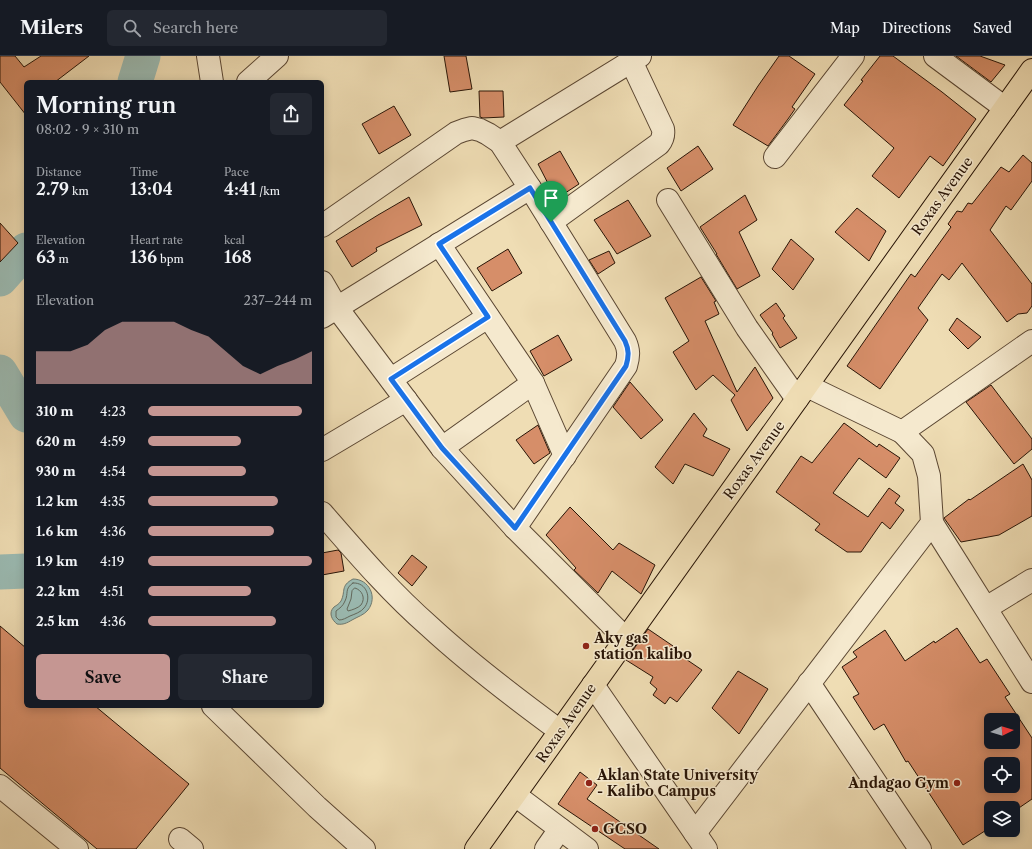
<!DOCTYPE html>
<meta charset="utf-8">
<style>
:root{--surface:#171b24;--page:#242831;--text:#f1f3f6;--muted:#9ea1a6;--line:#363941;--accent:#c59692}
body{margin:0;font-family:"Libre Caslon Text",serif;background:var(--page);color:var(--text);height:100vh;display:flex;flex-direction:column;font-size:15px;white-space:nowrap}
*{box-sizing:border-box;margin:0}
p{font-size:13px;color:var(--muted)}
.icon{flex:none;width:22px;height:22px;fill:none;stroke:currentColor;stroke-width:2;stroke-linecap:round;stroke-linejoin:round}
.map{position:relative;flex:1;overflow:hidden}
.sheet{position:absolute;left:24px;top:24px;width:300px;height:628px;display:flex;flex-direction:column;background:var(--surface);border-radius:6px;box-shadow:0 2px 10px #0003}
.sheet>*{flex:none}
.needle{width:26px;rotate:85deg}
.fabs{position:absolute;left:984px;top:657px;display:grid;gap:8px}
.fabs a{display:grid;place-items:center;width:36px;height:36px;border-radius:6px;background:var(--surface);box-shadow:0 2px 10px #0003;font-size:20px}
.pin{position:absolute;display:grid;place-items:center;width:34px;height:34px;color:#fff;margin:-41px -17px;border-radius:50% 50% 50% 0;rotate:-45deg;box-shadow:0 0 4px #0007}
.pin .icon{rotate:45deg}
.round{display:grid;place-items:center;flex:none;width:42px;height:42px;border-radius:6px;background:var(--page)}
.overview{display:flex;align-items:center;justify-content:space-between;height:68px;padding:0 12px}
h1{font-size:22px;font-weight:600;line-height:30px}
.figures{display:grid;grid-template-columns:repeat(3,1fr);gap:6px;height:68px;padding:4px 12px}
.figures div{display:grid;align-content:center}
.figures b{font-size:17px;font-weight:600}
.figures small{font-size:11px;font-weight:400}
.figures p{font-size:11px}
.chart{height:112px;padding:8px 12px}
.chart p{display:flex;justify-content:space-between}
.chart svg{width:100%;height:72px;margin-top:4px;fill:var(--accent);opacity:.7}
.primary-button{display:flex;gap:8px;margin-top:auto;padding:8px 12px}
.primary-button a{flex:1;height:46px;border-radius:6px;background:var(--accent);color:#111;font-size:16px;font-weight:600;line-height:46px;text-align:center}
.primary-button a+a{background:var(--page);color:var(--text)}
ul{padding:0 12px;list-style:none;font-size:13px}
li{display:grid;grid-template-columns:64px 48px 1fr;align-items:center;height:30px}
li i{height:10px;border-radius:5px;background:var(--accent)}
header{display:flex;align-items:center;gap:24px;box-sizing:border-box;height:56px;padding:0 20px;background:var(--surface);border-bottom:1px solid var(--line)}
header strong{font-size:19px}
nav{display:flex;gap:22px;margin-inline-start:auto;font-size:14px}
.search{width:280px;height:36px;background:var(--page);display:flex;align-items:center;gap:10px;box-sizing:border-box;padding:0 14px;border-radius:6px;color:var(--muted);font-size:15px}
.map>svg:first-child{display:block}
</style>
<header>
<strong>Milers</strong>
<div class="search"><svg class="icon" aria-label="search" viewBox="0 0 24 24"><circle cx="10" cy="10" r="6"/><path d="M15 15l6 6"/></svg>Search here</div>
<nav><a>Map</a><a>Directions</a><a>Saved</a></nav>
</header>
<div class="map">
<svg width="1032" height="793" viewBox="0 0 1032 793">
<rect width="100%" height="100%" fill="#efddb4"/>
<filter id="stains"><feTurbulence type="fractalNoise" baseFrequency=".005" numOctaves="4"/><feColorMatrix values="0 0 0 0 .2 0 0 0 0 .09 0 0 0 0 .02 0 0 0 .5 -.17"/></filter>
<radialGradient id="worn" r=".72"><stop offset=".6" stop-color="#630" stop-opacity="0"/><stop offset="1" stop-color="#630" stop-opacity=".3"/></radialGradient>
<path fill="#9bbbb3" stroke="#6d786e" d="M353 523C369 523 378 541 368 554 364 559 357 561 352 564 347 567 343 569 337 568 332 564 328 557 334 551 337 549 339 548 341 545 346 535 340 530 353 523Z"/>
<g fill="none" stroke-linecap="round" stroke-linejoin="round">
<g stroke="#62685c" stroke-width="1">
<path d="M353 527C367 526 372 543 364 552 361 556 355 558 350 560 346 562 343 564 339 564L336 561V555C340 552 343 550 345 545 349 537 344 533 353 527Z"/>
<path d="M355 532C362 534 366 542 361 549 358 552 352 554 348 555L347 553 351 543 352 535Z"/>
</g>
<g stroke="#9bbbb3" stroke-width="35">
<path d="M135 26 143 0"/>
<path d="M0 223 26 194"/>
<path d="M0 316 26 359"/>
<path d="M0 516 26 515"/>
</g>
</g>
<g fill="#d68e69" stroke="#281406" fill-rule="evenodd">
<path d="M0 0H15L24 11 41 0H89L55 26H26V59L0 26Z"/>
<path d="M444 0H466L472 33 450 36Z"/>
<path d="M779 0H789L815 18 792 51 795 53 788 63 768 90 733 69 758 30Z"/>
<path d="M880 0H893L942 36 976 63 943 110 930 100 899 142 872 120 894 92 844 49 863 25 861 24Z"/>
<path d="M956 0H980L1005 9 991 26Z"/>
<path d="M479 35H503L504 61 483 62 480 61Z"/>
<path d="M394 50 411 79 379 98 362 68Z"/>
<path d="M698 90 713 113 681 135 667 112Z"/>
<path d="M560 95 579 128 556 143 538 108Z"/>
<path d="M1023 99 1032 107V125L1011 154 1006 150 990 174 1032 228V250L1027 257 1018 258 1007 266 962 207 949 224 942 218 918 252 928 264 880 333 847 310 911 218 915 221 951 171 948 168 957 155 962 156 968 147 972 148 1001 111 1009 116Z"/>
<path d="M745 139 757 164 739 176 760 220 737 233 716 198H717L700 171Z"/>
<path d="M409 141 422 169 376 192 377 195 352 211 336 185 378 159Z"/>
<path d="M628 144 651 180 617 198 594 164Z"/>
<path d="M857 152 886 175 869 205 835 176Z"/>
<path d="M0 167 18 187 0 206Z"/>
<path d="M791 183 814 203 793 234 772 213Z"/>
<path d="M508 193 522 217 492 235 477 212Z"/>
<path d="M609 195 615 207 598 218 589 204Z"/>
<path d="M701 221 716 245 714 246 719 258 705 265 737 336 755 311 773 342 747 375 731 344 735 339 713 319 696 334 673 296 689 285 665 242Z"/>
<path d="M776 247 785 260 783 262 797 282 780 292 772 278 773 277 760 259Z"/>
<path d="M957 262 981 281 968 293 949 274Z"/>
<path d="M558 279 572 304 544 320 530 295Z"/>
<path d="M630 326 663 364 641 383 613 351Z"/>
<path d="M991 329 1032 383V393L1014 408 966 346Z"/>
<path d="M694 357 707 373 703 380 730 393 713 420 685 408 673 428 655 411Z"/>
<path d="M844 367 877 391 879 388 900 402 886 422 859 402 833 437 868 461 889 432 900 440 895 447 904 454 890 473 882 466 861 496H847L815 474 820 468 776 436 801 400 812 407Z"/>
<path d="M538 369 550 397 534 408 516 384Z"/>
<path d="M1023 408 1032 424V460L999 479 961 486 944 462 969 443 970 444Z"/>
<path d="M570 451 613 494 619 487 655 509 641 538 612 515 598 537 574 514 576 512 546 479Z"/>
<path d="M338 494 341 497 344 515 322 519V497Z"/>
<path d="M412 499 427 511 412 530 398 517Z"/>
<path d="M0 570 26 592V650H95L189 728 136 793H97L0 712Z"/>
<path d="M957 572 980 607 987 603 1010 638 1005 641 1032 682V743L1013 756V752H991V771L963 789 908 705 906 706 884 668 874 674 853 641 859 638 842 611 857 601 853 596 885 574 905 605 934 585 935 587ZM991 664H1013V686H991ZM991 708H1013V730H991Z"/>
<path d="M648 573 673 590 671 593 702 614 677 646 670 641 665 648 653 639 657 633 650 627 653 621 626 604Z"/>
<path d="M738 615 768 633 739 678 712 652Z"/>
<path d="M580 716 597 729 587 743 659 793H625L558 748Z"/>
</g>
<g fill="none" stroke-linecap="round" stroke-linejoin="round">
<defs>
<g id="minor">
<path d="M208 0 212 26"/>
<path d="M935 0 1005 52"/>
<path d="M248 26 277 0"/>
<path d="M500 86 640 0"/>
<path d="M775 101 853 0"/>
<path d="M668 144 747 272 797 343"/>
<path d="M551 166 659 88C663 83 664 79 663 73L631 5"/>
<path d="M322 170 456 77 464 74 472 72 480 74 488 78 500 86 530 132 625 285C629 294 629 300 626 310L515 472"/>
<path d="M439 188 533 327 565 400"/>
<path d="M322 226 337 252 442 392 515 472 626 583"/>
<path d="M322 261 530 132"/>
<path d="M391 323 488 261"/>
<path d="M807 330 902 376"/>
<path d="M442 392 533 327"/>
<path d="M322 394 406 344"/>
<path d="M322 457C356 496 390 536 429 570 470 608 515 642 560 675"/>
<path d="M932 467 1032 626"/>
<path d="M986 552 1032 524"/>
<path d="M809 627 920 793"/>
<path d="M593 629 706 793"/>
<path d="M213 650 317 751 364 793"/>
<path d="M0 730 77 793"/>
<path d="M515 739 587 793"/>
<path d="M695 777 932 467 929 420 923 398 902 376 1032 285"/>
<path d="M180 783 192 793"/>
<path d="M546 793 560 773"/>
</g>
<path id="major" d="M476 793 1032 14"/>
</defs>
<use href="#minor" stroke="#5a4632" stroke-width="24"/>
<use href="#major" stroke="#281406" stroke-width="24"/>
<use href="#minor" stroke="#f5e9ce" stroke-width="22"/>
<use href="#major" stroke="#efddb4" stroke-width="22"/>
</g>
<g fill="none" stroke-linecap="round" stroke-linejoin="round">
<defs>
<path id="route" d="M530 132 625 285C629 294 629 300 626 310L515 472 442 392 391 323 488 261 439 188Z"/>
</defs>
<use href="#route" stroke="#fff" stroke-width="8"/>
<use href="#route" stroke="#1a73e8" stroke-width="5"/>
</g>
<g fill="#8f2418" stroke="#f5e9ce" stroke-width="1.5">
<circle cx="586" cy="590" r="4"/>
<circle cx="589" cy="727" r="4"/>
<circle cx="957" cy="727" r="4"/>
<circle cx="595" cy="773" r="4"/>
</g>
<g text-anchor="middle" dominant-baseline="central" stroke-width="3" stroke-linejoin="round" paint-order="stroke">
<g font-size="14" fill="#281406" stroke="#f5e9ce">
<text transform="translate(942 140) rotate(-54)">Roxas Avenue</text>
<text transform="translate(754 404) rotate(-54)">Roxas Avenue</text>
<text transform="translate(566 667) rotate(-55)">Roxas Avenue</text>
</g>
<g font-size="14" font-weight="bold" fill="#281406" stroke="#f5e9ce" text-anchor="start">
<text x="594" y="582">Aky gas<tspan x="594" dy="16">station kalibo</tspan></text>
<text x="597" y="719">Aklan State University<tspan x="597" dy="16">- Kalibo Campus</tspan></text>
<text x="949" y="727" text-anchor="end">Andagao Gym</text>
<text x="603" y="773">GCSO</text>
</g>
</g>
<rect width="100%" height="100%" filter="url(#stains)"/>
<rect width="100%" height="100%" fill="url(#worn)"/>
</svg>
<div class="fabs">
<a><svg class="needle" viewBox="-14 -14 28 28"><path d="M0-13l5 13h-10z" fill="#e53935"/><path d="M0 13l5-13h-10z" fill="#9ea1a6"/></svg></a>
<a><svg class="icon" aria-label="locate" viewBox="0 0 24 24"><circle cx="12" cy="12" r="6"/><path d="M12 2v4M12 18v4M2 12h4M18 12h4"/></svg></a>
<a><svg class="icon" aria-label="layers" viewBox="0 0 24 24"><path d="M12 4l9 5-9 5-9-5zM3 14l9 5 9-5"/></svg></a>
</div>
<div class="pin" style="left:551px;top:166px;background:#1e9e55"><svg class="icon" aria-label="arrive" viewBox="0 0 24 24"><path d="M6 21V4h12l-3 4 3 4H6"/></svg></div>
<section class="sheet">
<div class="overview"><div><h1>Morning run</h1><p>08:02 · 9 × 310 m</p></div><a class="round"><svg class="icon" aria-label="share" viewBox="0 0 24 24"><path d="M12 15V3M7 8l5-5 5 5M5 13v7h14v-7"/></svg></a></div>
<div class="figures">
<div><p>Distance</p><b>2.79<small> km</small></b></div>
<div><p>Time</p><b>13:04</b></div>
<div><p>Pace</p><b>4:41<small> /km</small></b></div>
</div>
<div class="figures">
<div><p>Elevation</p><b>63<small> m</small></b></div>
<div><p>Heart rate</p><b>136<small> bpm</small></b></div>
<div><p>kcal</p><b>168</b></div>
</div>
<div class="chart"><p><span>Elevation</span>237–244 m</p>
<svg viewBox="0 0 160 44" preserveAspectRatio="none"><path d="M0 44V24L10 24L20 24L30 20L40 11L50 6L60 6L70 6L80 6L90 11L100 15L110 24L120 33L130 38L140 33L150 29L160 24V44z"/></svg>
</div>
<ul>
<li><b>310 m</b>4:23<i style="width:94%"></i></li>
<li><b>620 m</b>4:59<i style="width:57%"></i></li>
<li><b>930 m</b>4:54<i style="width:60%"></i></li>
<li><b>1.2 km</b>4:35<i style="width:79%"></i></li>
<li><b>1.6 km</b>4:36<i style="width:77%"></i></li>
<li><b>1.9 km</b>4:19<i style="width:100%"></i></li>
<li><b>2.2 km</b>4:51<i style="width:63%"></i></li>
<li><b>2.5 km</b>4:36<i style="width:78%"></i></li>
</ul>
<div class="primary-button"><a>Save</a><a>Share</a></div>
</section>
</div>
